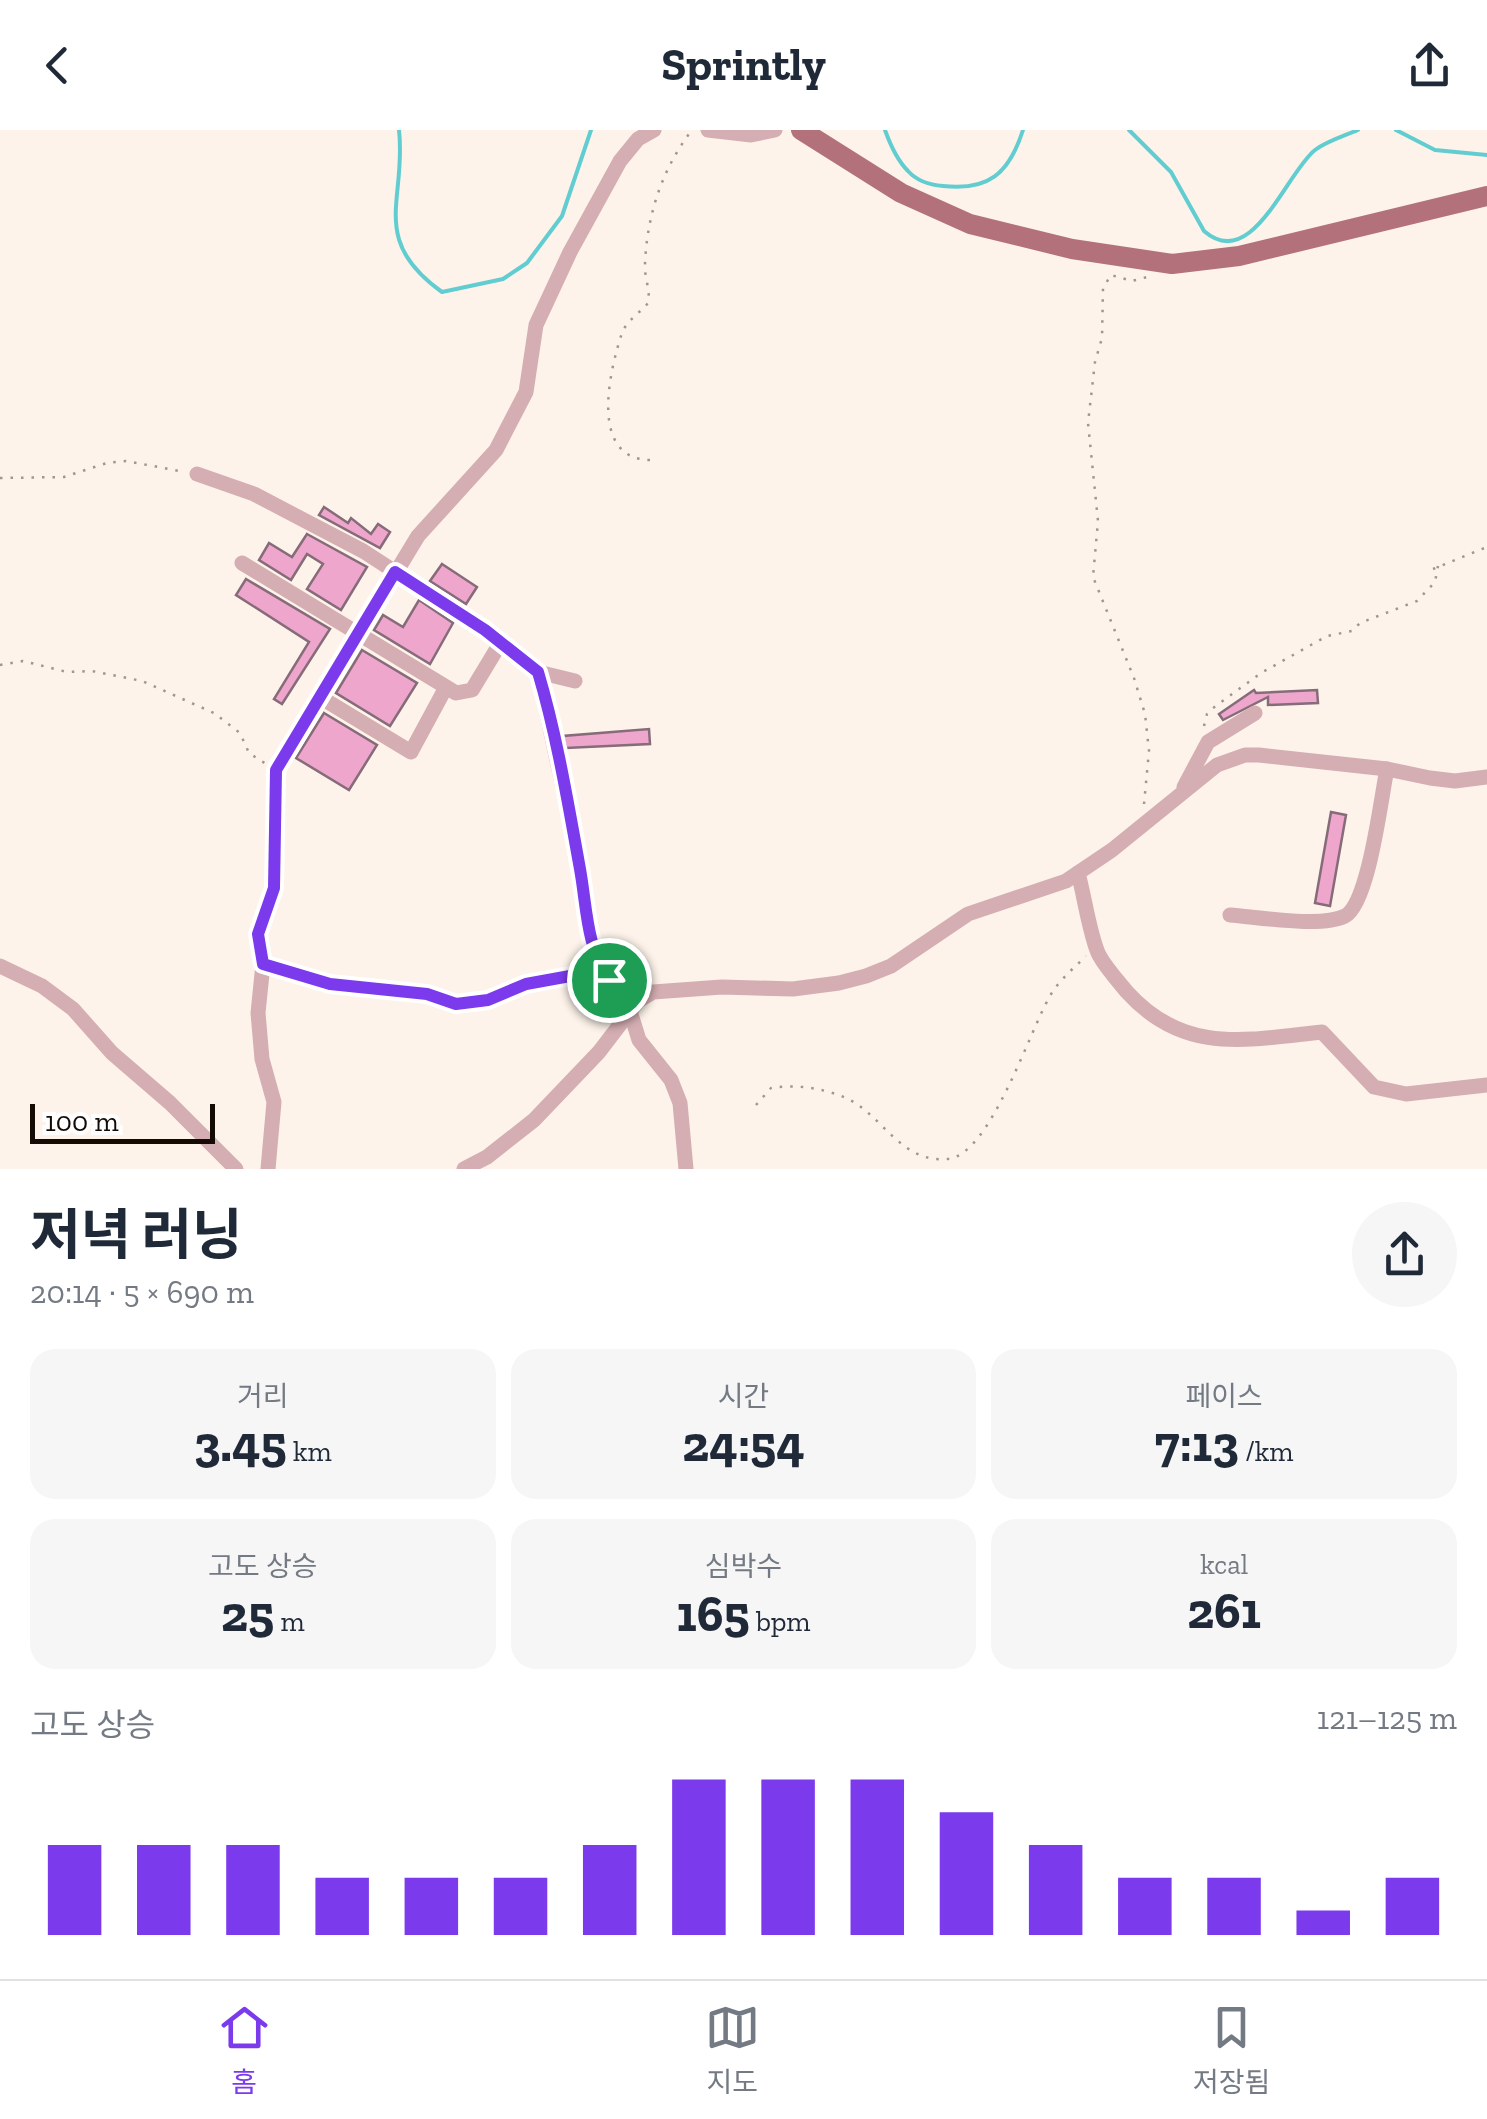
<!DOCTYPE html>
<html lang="ko">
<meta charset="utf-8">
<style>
:root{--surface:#fff;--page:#f6f6f7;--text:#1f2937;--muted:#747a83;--line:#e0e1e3;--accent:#7c3aed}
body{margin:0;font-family:"Zilla Slab","Noto Sans KR",serif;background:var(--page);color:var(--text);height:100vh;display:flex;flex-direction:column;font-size:38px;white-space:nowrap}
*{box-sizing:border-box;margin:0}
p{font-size:32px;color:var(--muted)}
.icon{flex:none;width:55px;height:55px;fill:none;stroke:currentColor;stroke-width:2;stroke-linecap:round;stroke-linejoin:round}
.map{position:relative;height:1039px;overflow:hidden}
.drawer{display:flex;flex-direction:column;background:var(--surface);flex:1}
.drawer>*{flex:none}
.scale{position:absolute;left:30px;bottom:25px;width:185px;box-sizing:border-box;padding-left:10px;border:5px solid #140b05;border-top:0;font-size:28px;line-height:35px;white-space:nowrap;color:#140b05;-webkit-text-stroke:8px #fff;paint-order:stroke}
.pin{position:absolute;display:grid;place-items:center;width:85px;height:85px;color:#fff;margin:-42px;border:5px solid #fff;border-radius:50%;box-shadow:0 2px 10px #0007}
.round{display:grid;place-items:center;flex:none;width:105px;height:105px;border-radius:52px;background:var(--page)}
.head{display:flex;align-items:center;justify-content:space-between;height:170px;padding:0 30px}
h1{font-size:55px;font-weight:700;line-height:75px}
.figures{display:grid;grid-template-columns:repeat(3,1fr);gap:15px;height:170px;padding:10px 30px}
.figures div{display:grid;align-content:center;border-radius:25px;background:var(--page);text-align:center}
.figures b{font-size:50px;font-weight:700}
.figures small{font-size:28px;font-weight:400}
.figures p{font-size:28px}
.chart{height:280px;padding:20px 30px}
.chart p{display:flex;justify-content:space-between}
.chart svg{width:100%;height:180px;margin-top:10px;stroke:var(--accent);stroke-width:6}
header{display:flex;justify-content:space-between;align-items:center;height:130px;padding:0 30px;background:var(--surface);font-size:45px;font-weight:700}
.dock{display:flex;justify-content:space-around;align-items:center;height:140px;border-top:2px solid var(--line);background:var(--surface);font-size:28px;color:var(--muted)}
.dock a{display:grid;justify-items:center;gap:5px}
.dock .current{color:var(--accent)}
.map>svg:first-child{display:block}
</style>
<header><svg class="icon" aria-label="back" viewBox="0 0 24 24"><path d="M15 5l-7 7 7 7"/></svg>Sprintly<svg class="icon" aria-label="share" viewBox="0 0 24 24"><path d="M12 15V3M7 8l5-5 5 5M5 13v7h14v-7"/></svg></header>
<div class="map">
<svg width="1487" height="1039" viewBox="0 0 1487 1039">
<rect width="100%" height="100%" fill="#fdf3ea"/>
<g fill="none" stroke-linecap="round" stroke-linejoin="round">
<g stroke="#62cdd0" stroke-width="4">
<path d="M399 0C407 69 368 109 442 162L503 149 527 133 562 86 591 0"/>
<path d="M885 0C890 14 897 30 908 41 917 51 930 55 943 56 988 61 1009 44 1023 0"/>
<path d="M1129 0 1171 42 1204 101C1252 143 1286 43 1315 20 1327 11 1344 6 1358 0"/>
<path d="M1396 0 1435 20 1487 25"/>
</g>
</g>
<g fill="#eea6cd" stroke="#866b79" stroke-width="2.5">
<path d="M324 377 348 393 351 388 371 404 378 394 390 402 380 418 319 385Z"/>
<path d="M307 404 367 437 341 480 307 459 323 434 307 424 291 450 259 430 269 413 292 427Z"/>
<path d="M442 434 477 457 466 474 430 451Z"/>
<path d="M246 449 330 499 282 574 274 569 309 512 236 465Z"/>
<path d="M419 470 453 493 430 534 374 500 383 485 403 497Z"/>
<path d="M362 520 417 553 390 596 336 563Z"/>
<path d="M1254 560 1256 563 1317 560 1318 573 1268 575V567L1223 590 1219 584Z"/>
<path d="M324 583 377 615 349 660 296 628Z"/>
<path d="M649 599 650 614 566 618 563 606Z"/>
<path d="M1331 682 1346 685 1330 776 1315 773Z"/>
</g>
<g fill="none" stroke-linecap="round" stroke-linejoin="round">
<g stroke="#9f968e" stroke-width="2.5" stroke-dasharray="2.5 8" stroke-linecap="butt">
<path d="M650 330C588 329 610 239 622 203 627 190 639 184 648 173 651 160 644 148 645 134 647 85 662 39 692 0"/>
<path d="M0 348 64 347 107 333 126 331 185 342"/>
<path d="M1433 439 1487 417"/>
<path d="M0 535 23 531 67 542 92 541 142 551 214 583 240 603 249 623 266 634"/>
<path d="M1204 596 1207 584 1213 578 1261 543 1327 506 1352 501 1360 493 1417 471 1435 452 1438 436"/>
<path d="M1144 674 1149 621 1145 584 1134 548 1093 447 1098 391 1088 293 1095 232 1102 208 1103 158 1111 145 1132 151 1147 147"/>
<path d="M279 839 330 853 427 863 456 874 488 870 527 854 570 846H591"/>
<path d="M756 975 771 958C795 954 823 958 846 968 882 984 901 1034 948 1029 990 1025 1029 902 1050 866 1059 850 1073 839 1086 826"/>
</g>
<g stroke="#d4aeb2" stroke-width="15">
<path d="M708 0 751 5 775 0"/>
<path d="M197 344 254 364 363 421 485 500 538 542 575 551"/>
<path d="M242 433 456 563 472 560 501 512"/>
<path d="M538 542 581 742 593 821 602 839 630 881 639 910 671 950 680 973 686 1039"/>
<path d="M320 567 411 622 445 559"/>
<path d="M1184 657 1208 612 1255 583"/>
<path d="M1078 743C1084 764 1090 807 1099 825 1106 838 1118 851 1127 862 1184 925 1246 910 1322 902L1374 957 1406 964 1487 955"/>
<path d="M1230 785C1258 787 1321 798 1345 786 1369 773 1381 667 1387 639"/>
<path d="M0 836 42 856 73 879 112 923 170 973 236 1039"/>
<path d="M268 1039 274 972 262 929 258 883 263 834 259 804 273 758 276 640 418 406 496 320 526 262 536 195 570 122 620 31 638 9 654 0"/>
<path d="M464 1039 487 1027 534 990 599 922 638 871 653 862 722 857 793 859 839 853 866 846 891 836 968 784 1066 751 1112 720 1217 635 1245 625H1259L1387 639 1430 648 1455 651 1487 647"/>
</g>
<path stroke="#b3727b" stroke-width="20" d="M801 0 901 63 970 94 1072 119 1172 134 1239 126 1487 66"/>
</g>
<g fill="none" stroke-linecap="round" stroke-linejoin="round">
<defs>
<path id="route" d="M395 442 485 500 538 542C557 606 568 673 580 739 587 778 586 816 609 850L570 846 526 854 488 870 456 874 427 864 330 854 263 834 258 804 274 758 276 640Z"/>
</defs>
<use href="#route" stroke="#fff" stroke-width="20"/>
<use href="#route" stroke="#7c3aed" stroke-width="12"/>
</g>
</svg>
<div class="scale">100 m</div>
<div class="pin" style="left:609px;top:850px;background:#1e9e55"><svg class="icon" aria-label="arrive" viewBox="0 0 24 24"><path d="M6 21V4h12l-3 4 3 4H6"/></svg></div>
</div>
<section class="drawer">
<div class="head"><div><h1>저녁 러닝</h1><p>20:14 · 5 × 690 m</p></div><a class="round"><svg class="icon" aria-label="share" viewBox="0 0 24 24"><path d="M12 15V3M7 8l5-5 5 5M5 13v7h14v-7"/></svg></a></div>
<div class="figures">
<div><p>거리</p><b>3.45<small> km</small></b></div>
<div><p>시간</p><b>24:54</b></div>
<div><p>페이스</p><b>7:13<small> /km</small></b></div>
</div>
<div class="figures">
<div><p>고도 상승</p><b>25<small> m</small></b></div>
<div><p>심박수</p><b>165<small> bpm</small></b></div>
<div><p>kcal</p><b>261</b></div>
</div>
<div class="chart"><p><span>고도 상승</span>121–125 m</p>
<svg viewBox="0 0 160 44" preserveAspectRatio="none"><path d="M5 44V22M15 44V22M25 44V22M35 44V30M45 44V30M55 44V30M65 44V22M75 44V6M85 44V6M95 44V6M105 44V14M115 44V22M125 44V30M135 44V30M145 44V38M155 44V30"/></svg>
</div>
</section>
<nav class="dock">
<a class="current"><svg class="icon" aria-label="home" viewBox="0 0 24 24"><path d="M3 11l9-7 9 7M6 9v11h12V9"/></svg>홈</a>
<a><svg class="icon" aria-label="map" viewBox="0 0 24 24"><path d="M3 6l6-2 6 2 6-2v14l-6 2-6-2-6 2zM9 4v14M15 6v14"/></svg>지도</a>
<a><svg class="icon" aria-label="saved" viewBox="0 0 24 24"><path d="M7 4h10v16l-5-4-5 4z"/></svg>저장됨</a>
</nav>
